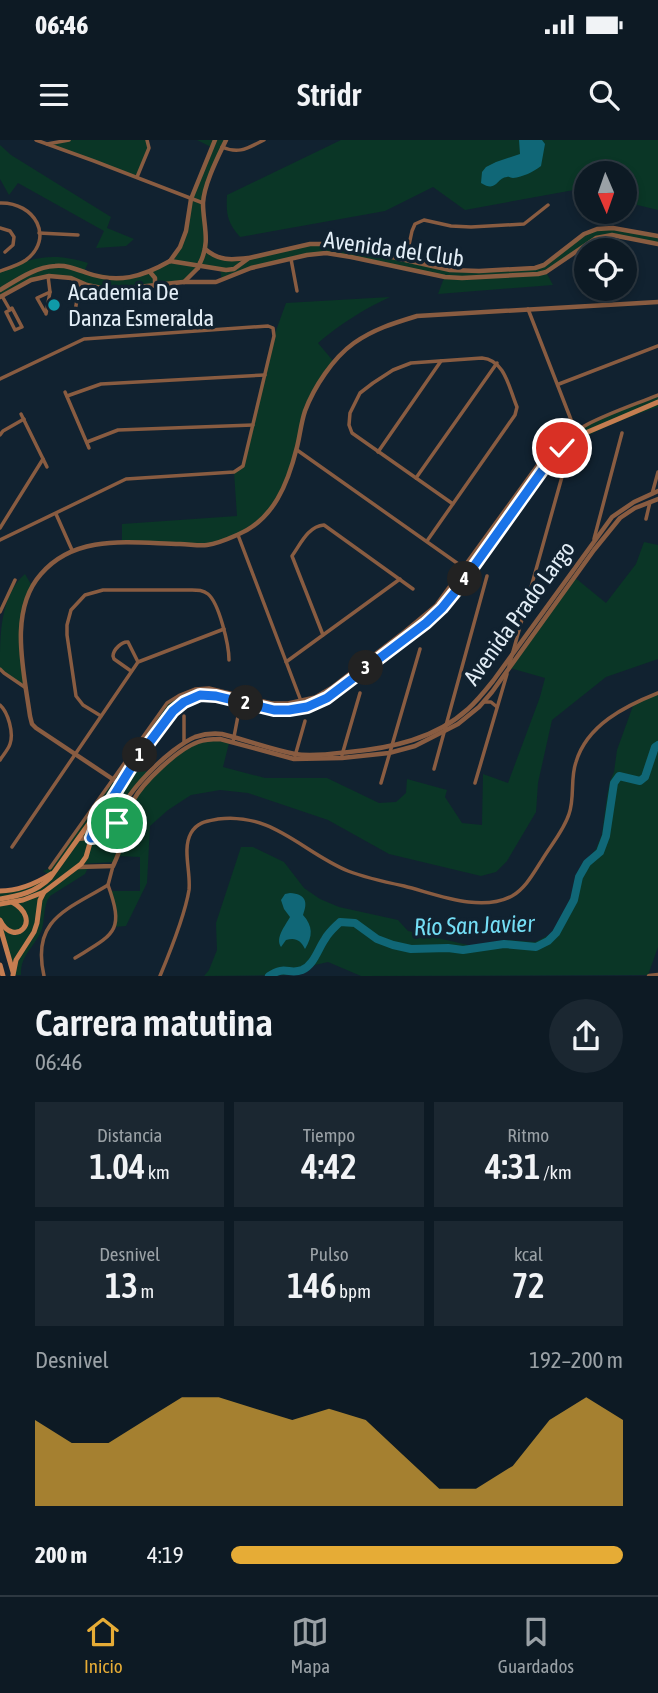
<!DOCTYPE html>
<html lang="es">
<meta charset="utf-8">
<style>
:root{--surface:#0d1a24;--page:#1b2731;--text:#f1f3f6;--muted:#9aa1a6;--line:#2d3841;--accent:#e6ac36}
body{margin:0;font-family:"Asap Condensed",sans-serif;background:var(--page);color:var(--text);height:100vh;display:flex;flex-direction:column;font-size:26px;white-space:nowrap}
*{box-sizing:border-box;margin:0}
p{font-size:23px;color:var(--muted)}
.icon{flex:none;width:38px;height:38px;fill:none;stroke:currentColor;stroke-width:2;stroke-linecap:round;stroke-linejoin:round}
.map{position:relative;height:836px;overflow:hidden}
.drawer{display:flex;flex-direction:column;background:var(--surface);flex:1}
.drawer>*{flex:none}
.needle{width:46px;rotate:178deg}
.controls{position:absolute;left:574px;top:21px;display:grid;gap:14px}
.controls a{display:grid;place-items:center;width:63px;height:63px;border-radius:50%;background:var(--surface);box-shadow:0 4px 10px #0003,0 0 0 2px var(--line);font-size:35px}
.pin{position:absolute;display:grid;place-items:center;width:60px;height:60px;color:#fff;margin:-30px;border:4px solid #fff;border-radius:50%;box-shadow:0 2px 7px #0007}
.km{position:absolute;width:35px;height:35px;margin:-18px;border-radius:50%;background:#222;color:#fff;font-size:19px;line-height:35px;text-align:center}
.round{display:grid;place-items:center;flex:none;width:74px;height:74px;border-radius:37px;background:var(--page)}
.headline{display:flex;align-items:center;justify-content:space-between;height:119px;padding:0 35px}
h1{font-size:38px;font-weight:600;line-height:52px}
.metrics{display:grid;grid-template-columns:repeat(3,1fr);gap:10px;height:119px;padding:7px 35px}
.metrics div{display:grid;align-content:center;border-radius:0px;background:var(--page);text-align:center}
.metrics b{font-size:35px;font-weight:600}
.metrics small{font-size:19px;font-weight:400}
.metrics p{font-size:19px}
.chart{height:196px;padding:14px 35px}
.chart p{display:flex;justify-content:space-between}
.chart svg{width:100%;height:126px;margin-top:7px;fill:var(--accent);opacity:.7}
ul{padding:0 35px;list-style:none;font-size:23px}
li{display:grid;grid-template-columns:112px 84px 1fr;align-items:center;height:52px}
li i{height:18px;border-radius:9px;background:var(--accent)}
.status{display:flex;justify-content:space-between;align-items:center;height:49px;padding:0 35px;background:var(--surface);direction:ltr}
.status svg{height:19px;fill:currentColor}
header{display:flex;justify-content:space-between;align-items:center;height:91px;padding:0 35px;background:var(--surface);font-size:32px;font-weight:600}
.dock{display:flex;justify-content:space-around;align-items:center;height:98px;border-top:2px solid var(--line);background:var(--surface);font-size:19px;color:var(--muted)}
.dock a{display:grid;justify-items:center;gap:4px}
.dock .current{color:var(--accent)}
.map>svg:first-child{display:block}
</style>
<div class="status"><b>06:46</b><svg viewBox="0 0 49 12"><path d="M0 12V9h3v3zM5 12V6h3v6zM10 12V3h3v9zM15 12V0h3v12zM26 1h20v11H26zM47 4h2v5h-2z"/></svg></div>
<header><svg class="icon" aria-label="menu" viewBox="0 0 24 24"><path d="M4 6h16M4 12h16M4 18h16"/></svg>Stridr<svg class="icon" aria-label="search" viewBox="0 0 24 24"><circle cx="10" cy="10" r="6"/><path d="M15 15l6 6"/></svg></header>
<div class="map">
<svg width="658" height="836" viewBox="0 0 658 836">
<rect width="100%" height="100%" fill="#112230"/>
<g fill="#0a3626">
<path d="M70 0H146L149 8 137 37 46 4Z"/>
<path d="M197 0H226L208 44 204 59 208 107 207 110C211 113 216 117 221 118 256 124 289 104 324 104L450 130 535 128 544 125 584 94 597 89 613 88 658 96V104L612 95 596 98 546 132 553 145 438 154 444 138 326 113 251 128 222 141 220 129 201 125 183 142 111 150 71 138 40 137 0 157V131C35 117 51 112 88 123L84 132 126 138 174 120 173 118 186 91 191 58 211 7Z"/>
<path d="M341 0H658V70L625 62V33H586V53L574 50 465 70 433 47 385 71 240 97C227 82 226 74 227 55Z"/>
<path d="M0 5 11 15 111 77 107 88 134 99 126 106 96 108 104 91 18 43 9 55 0 39Z"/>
<path d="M390 157C364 169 340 184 318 203L334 222 317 248 305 271 297 310 282 352 269 372 238 395 207 405 122 403V384L237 376 234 332 243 326 274 196 286 163Z"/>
<path d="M658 255V267C627 278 585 293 560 314L446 471C421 494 394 514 366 534 348 547 330 564 308 571 296 575 283 576 271 574 241 569 201 546 175 573 160 588 150 609 139 626L148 633C138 645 115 673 118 690L133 661 147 640 187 607 208 599 229 603 223 627 265 638H327L379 663 396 662 406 653 407 639 447 650 445 657 462 683 482 685 483 634 508 643 540 557 545 538 510 528 573 436 606 463 636 424 644 402 658 405V519L606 537 552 580 538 643 536 672 507 721 496 732 481 736 389 714 328 680 248 653 220 650 191 655 168 670 150 686 147 743 126 786 114 787 117 777 110 751H140V717L118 716 114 722 81 724 89 726 85 734 50 756C43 766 45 778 42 789 35 807 20 815 21 835H13L0 787V750L28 746 49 735 43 731 50 728 167 563C176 558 186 551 196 549 207 546 218 550 228 552 270 562 292 570 332 547L436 465 544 316 575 289Z"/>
<path d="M25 434 32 446 20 484 26 548 0 529C0 495 0 455 25 434Z"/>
<path d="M658 553V807L648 835 361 836 328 822 315 825 306 832 289 835 204 836 209 830 217 810 216 783 241 707H253L284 722 304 748 320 759 339 767 398 780 408 791 472 806 507 800 535 802 551 794 563 774 571 757 579 730 596 709 602 694 607 656 610 641 614 632 617 610 634 563Z"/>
</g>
<g fill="#106777">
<path d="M519 0H542L545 4 541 26C533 32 523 37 513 38 511 38 509 36 507 37 496 38 497 53 481 43L482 32 486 27 496 22 520 14Z"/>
<path d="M290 753C306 754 308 762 303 775 313 786 313 796 305 809 301 800 295 797 286 800L281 807C275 798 285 786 290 777L284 769 281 760 285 754Z"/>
</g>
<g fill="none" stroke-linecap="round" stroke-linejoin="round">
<path stroke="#106777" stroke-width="8" d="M269 836C285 825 289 835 302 830 314 825 318 809 325 799 329 792 335 787 340 782L355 783 377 799 393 805 411 809 448 808 463 810 504 804 536 807 548 801 556 793 574 760 579 737 587 723 600 712 606 696 614 643 619 636 640 641 645 637 655 607 658 605"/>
<g stroke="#895c41" stroke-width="3.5">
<path d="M36 0 94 21 203 63"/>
<path d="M47 4 69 0"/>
<path d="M222 7C240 15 249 7 264 0"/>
<path d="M137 37 149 8 147 0"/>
<path d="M0 63C35 62 55 98 26 120 19 125 9 128 0 131"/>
<path d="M0 88 10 91 14 97 13 105 5 112"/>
<path d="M39 93 78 95"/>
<path d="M291 119 297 151"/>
<path d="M406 119 412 91 415 84 424 80 451 86 471 87 524 84 548 65"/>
<path d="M2 156 10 170 12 168 22 187 15 190 6 172 10 170"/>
<path d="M528 169 575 290"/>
<path d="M75 171 80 143"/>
<path d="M45 172 37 158 50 152"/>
<path d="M46 174 50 152 48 136"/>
<path d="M0 239 84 199 268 186 273 188 274 196 243 326 234 332 126 339 0 400"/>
<path d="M559 244 658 206"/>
<path d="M65 252 89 308"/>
<path d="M67 256 101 244 265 235"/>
<path d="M21 274 47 327"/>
<path d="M0 295 3 291 24 279"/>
<path d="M87 302 118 290 253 285"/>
<path d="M297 310 464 428"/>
<path d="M378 312 441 221"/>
<path d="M416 338 497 223"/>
<path d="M652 354 658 332"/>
<path d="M56 374 72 410"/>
<path d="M646 379 650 362"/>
<path d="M0 388 43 319"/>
<path d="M238 395 301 561"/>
<path d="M594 399 622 293"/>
<path d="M427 401 515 275 517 267C509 248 505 220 482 218L411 223 393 230 373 243 360 253 350 273 349 285 352 293 453 364"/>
<path d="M0 472 15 440"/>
<path d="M323 495 292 416C300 405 308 386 324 385L413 449"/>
<path d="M286 522 400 439"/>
<path d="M509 526 565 326"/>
<path d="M0 529 4 533 26 548"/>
<path d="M131 531 114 519 113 516C113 510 122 501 128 502L138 522"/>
<path d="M484 562H491L497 567"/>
<path d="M0 565C8 572 14 593 10 604 8 610 3 615 0 620"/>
<path d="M101 576 83 565 76 556 67 495V485L71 470 85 455 103 450H192C198 450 203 450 208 454 219 463 229 505 229 520"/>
<path d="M184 602V576"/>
<path d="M233 602 238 576"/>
<path d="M342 615 360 553"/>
<path d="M295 616 305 581"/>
<path d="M434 629 487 436"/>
<path d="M381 643 420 509"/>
<path d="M475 643 507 534"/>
<path d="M12 707 138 522 224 489"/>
<path d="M50 728 167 563 180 555 195 549 209 548 272 563H288L315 557 332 547 401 494 436 465 544 316C576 283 616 272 658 255"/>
<path d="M108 745 113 726"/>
<path d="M75 818C114 794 125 792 108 745"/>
<path d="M44 836C31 779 67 770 108 745"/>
<path d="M160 836C170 812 185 775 189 750 191 732 182 709 191 693 197 682 207 681 218 679 273 672 302 712 348 731 366 738 385 742 404 746 436 754 480 773 512 756 526 748 534 732 542 720 551 705 564 690 569 674 575 657 570 639 576 622 587 585 625 566 658 553"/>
</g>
<g stroke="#895c41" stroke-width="4.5">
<path d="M205 109C219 121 231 120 248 118"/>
<path d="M170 121 226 130 234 129 249 118 310 104H324L365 111 450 130 479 131 535 128 544 125 584 94 597 89 613 88 658 96"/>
<path d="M170 121 180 107 186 91 191 59 215 0"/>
<path d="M200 123C211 101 203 85 203 63 204 44 218 17 226 0"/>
<path d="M150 132 155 138V146"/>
<path d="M184 142 198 128"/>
<path d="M0 150C17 140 35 127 55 126 67 125 76 129 87 133 118 144 142 137 170 121"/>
<path d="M0 157 31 140 49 136 71 138 87 145 111 150 183 142H216L251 128 307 115 326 113 351 117 445 137 462 138 538 134 546 132 596 98 612 95 658 104"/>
<path d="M117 642 36 588 32 584 30 576C24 532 8 471 41 434 76 393 132 403 180 404 189 404 198 406 207 405 216 404 228 399 237 395 274 380 288 343 297 307 300 295 301 283 305 271 314 247 333 218 354 203 374 189 394 183 417 176L658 162"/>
<path d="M92 697 101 692 116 691"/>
<path d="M78 699 106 696 119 691C125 682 128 671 133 661 143 642 178 609 198 602 206 599 213 599 220 599L294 619 342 618 389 613 415 606 458 584 479 567 492 552 594 410 620 378 635 368 658 359"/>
<path d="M78 727 113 726C117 717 121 710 120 700 120 695 117 689 117 684 119 656 171 607 195 597 204 594 213 593 222 594 246 600 270 609 295 614 311 617 332 614 349 612 391 608 435 599 468 569 477 561 485 551 493 541L612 377 634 362 658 351"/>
<path d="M649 836 658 835"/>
</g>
<g stroke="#c57d51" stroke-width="5">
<path d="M0 751C18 751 35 744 51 734"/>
<path d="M0 759C19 756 36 752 50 738L118 643 173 571 184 562 200 555 216 556 274 570H289L307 567 327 558 426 483 442 468 459 447 544 328 562 308 583 294 658 262"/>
<path d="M0 764 23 760 44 752 81 724 86 717 94 689 127 636"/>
<path d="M0 780C14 809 44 780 12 762"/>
<path d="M0 787 13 832"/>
<path d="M0 825 3 836"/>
<path d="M13 835 16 820 34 792 37 783 40 760 44 752"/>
</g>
<path stroke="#895c41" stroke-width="4.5" d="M198 128 200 123"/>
</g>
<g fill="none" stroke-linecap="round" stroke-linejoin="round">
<defs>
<path id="route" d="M117 683 118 691 106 696 91 698 98 681 134 623 173 571 184 562 200 555 216 556 274 570H289L307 567 327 558 426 483 442 468 459 447 544 328 562 308"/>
</defs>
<use href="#route" stroke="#fff" stroke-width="14"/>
<use href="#route" stroke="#1a73e8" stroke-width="9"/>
</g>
<circle fill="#0f9aa8" stroke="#112230" stroke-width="2.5" cx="54" cy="165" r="7"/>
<g text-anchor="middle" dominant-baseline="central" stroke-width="7" stroke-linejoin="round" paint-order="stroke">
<g font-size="23" fill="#e2edf6" stroke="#112230">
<text transform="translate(394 109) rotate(8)">Avenida del Club</text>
<text transform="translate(519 473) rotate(-54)">Avenida Prado Largo</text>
</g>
<g font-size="23" fill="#e2edf6" stroke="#112230" text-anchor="start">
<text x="68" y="152">Academia De<tspan x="68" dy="26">Danza Esmeralda</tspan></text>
</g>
<g font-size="24" font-style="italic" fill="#74def5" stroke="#112230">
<text transform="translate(474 785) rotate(-2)">Río San Javier</text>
</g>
</g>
</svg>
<div class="controls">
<a><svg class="needle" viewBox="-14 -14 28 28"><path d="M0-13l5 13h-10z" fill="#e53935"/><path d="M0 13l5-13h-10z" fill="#9aa1a6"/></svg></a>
<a><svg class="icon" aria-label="locate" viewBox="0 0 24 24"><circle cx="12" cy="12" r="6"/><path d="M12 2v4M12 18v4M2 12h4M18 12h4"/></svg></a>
</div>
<div class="pin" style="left:117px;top:683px;background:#1e9e55"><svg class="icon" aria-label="arrive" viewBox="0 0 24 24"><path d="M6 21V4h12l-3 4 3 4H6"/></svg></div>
<div class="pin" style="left:562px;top:308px;background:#d93025"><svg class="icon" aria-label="check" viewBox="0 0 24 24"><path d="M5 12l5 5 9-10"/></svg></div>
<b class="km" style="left:140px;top:615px">1</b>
<b class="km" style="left:246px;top:563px">2</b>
<b class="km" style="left:366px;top:528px">3</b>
<b class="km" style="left:465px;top:439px">4</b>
</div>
<section class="drawer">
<div class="headline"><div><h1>Carrera matutina</h1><p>06:46</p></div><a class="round"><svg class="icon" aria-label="share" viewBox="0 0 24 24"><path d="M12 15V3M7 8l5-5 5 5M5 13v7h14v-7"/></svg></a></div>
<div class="metrics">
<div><p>Distancia</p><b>1.04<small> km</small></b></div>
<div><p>Tiempo</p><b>4:42</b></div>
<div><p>Ritmo</p><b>4:31<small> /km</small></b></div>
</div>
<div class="metrics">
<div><p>Desnivel</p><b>13<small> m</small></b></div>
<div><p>Pulso</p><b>146<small> bpm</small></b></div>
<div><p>kcal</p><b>72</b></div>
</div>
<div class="chart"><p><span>Desnivel</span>192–200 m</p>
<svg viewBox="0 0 160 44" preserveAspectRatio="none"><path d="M0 44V14L10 22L20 22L30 14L40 6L50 6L60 10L70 14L80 10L90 14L100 26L110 38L120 38L130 30L140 14L150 6L160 14V44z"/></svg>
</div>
<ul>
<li><b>200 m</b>4:19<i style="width:100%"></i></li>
</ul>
</section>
<nav class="dock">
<a class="current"><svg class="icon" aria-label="home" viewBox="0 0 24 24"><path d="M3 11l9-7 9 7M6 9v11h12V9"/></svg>Inicio</a>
<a><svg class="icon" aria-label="map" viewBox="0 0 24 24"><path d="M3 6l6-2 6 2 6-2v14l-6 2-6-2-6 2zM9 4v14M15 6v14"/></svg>Mapa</a>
<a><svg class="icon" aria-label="saved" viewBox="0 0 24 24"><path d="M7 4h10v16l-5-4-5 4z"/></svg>Guardados</a>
</nav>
